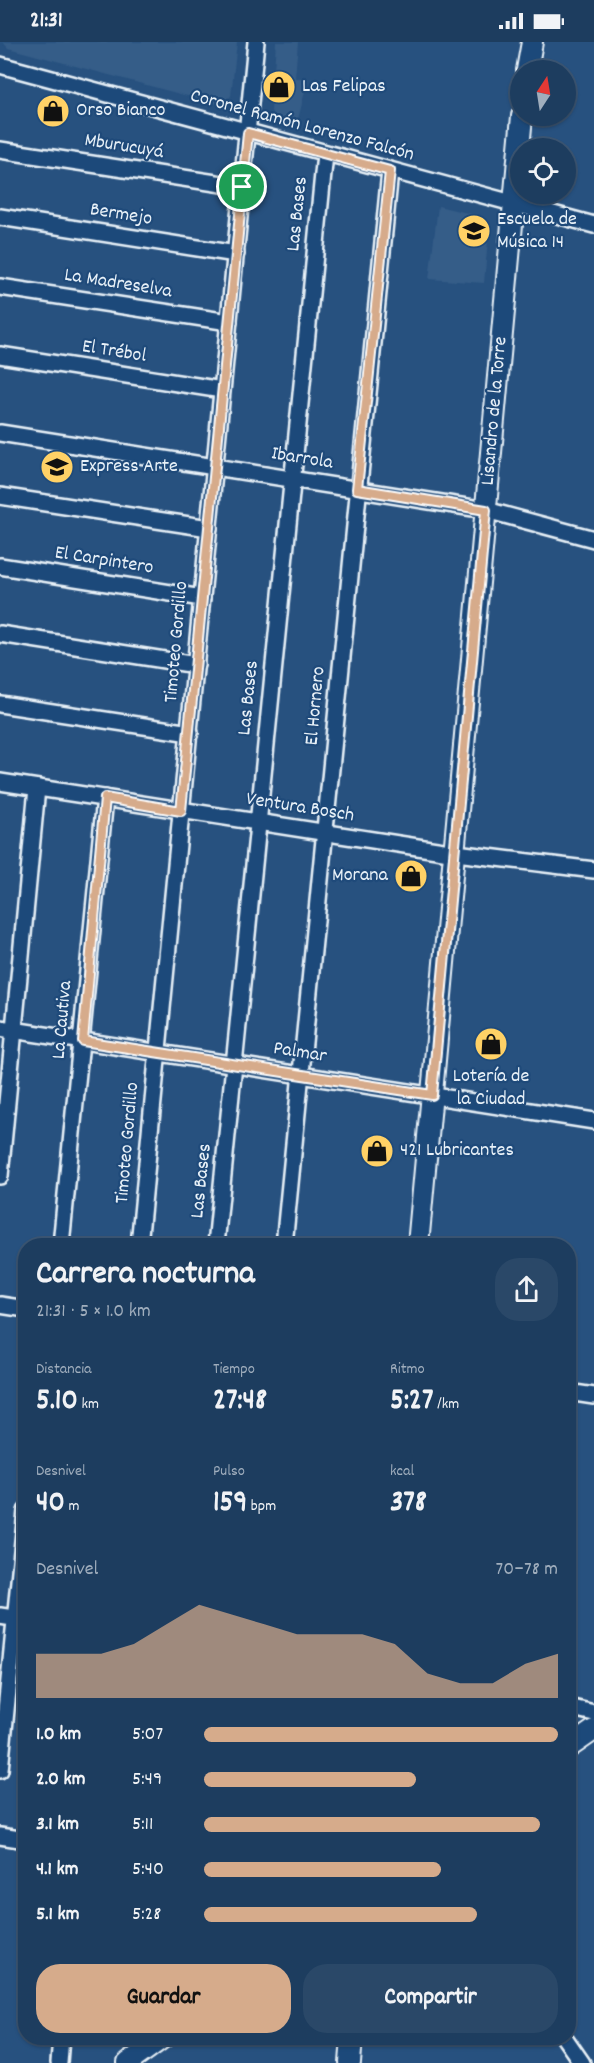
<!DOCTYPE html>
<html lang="es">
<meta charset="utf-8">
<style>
:root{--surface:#1d3d5f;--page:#2a4868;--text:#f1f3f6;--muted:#a0aebd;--line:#3b5674;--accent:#d6ab8b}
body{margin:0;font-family:Dekko,sans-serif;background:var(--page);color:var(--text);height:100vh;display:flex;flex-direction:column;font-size:22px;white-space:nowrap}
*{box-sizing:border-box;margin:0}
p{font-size:20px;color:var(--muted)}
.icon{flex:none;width:33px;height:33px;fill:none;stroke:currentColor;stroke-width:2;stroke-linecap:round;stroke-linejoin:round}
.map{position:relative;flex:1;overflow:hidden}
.sheet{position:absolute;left:18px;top:1196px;width:558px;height:807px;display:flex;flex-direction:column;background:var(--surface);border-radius:24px;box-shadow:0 2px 4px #0004,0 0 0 2px var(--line)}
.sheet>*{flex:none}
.needle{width:39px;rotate:12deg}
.controls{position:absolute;left:510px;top:18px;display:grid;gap:12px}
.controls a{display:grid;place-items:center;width:66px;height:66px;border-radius:50%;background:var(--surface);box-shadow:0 2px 4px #0004,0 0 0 2px var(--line);font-size:30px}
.pin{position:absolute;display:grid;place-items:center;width:51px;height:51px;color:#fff;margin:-26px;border:3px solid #fff;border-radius:50%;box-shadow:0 2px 6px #0007}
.round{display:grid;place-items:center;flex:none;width:63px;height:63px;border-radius:24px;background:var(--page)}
.headline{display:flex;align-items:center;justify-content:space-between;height:102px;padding:0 18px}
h1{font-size:33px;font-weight:800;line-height:45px}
.metrics{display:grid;grid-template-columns:repeat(3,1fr);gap:9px;height:102px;padding:6px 18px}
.metrics div{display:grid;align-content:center}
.metrics b{font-size:30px;font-weight:800}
.metrics small{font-size:16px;font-weight:400}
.metrics p{font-size:16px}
.chart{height:168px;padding:12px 18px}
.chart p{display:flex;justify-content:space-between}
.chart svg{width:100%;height:108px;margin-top:6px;fill:var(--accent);opacity:.7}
.cta{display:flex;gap:12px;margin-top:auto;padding:12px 18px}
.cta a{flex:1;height:69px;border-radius:24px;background:var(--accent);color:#111;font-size:24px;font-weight:800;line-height:69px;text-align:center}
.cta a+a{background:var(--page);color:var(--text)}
ul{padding:0 18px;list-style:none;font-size:20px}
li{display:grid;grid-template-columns:96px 72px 1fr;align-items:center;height:45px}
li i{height:15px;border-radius:8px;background:var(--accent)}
.status{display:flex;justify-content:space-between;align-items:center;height:42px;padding:0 30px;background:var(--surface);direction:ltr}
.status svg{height:16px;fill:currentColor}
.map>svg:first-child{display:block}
</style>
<div class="status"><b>21:31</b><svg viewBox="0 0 49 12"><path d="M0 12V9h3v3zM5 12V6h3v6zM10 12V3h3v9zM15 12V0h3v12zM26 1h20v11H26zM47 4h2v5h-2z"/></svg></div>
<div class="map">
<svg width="594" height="2021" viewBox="0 0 594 2021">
<rect width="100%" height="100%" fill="#27517f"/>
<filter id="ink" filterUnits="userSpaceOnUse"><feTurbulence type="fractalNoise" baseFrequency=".0167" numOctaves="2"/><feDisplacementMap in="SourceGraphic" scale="12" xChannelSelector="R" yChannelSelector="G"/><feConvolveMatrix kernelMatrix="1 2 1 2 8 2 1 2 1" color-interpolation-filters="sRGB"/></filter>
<g filter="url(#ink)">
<g fill="#355d88">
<path d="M3 0H237L231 54 221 63 8 6Z"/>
<path d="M276 0H298L295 36 308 37 297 82 277 78 271 69Z"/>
<path d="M438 164 480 174 489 187 484 241 429 237Z"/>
</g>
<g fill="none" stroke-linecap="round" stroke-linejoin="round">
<defs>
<g id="minor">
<path d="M0 23 594 183"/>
<path d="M0 108 242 145"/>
<path d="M0 175 236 212"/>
<path d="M0 245 229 280"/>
<path d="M0 313 222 348"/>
<path d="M0 391 486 468 594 497"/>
<path d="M0 454 209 486"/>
<path d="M0 524 202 556"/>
<path d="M0 592 196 623"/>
<path d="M0 662 190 691"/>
<path d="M0 740 456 811 594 828"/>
<path d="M0 986 594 1079"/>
<path d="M0 1134 37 746"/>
<path d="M61 1203 105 756"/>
<path d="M139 1203 256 0"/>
<path d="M216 1203 325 112"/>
<path d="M284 1203 390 129"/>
<path d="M0 1263 26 1267"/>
<path d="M568 1350 594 1354"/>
<path d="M0 1574 26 1578"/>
<path d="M568 1665 594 1671"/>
<path d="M0 1728 26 1469"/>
<path d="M0 1794 26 1798"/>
<path d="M564 1995 582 2021"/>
<path d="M59 2021 61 1995"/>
</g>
<g id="tertiary">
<path d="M527 28 532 0"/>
<path d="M418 1203 522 74"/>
<path d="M568 1706 594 1688"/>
<path d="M128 2021 164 1995"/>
<path d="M350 2021 352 1995"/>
</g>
</defs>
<use href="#minor" stroke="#e8f1f8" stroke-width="20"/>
<use href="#tertiary" stroke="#e8f1f8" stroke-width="24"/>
<use href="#minor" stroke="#1f4a7a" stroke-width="15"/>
<use href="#tertiary" stroke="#1f4a7a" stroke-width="20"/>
</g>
</g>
<g fill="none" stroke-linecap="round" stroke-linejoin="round" filter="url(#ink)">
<defs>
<path id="route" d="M248 91 390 129 357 447 486 468 432 1053 83 999 105 756 181 769Z"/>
</defs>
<use href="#route" stroke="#fff" stroke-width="12"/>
<use href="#route" stroke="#d6ab8b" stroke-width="8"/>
</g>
<defs>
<symbol id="shop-disc" viewBox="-11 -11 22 22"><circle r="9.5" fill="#ffd166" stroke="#1f4a7a"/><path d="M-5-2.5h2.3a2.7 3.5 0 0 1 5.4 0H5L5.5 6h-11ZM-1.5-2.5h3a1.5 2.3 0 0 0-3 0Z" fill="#111"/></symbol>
<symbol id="school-disc" viewBox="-11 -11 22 22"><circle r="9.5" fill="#ffd166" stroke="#1f4a7a"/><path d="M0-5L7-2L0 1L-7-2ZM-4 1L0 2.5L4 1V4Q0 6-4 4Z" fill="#111"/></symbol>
<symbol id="university-disc" viewBox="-11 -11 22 22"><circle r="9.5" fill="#ffd166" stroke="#1f4a7a"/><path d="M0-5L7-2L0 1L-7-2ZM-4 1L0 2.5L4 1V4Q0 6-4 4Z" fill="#111"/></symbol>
</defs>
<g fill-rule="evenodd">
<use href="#shop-disc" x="260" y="26" width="38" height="38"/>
<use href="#shop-disc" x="34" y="50" width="38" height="38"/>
<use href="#school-disc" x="455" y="170" width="38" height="38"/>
<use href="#university-disc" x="38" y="406" width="38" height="38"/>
<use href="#shop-disc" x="392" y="815" width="38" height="38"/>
<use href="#shop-disc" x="472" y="983" width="38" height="38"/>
<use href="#shop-disc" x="358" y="1090" width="38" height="38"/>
</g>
<g text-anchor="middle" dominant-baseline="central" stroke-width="4.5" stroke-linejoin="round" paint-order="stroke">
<g font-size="20" fill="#e8f1f8" stroke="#1f4a7a" text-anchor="start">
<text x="302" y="45">Las Felipas</text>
<text x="76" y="69">Orso Bianco</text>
<text x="497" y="178">Escuela de<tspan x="497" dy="23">Música 14</tspan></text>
<text x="80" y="425">Express Arte</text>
<text x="388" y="834" text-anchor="end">Morana</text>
<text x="491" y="1035" text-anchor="middle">Lotería de<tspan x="491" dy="23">la Ciudad</tspan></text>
<text x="400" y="1109">421 Lubricantes</text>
</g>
<g font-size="20" fill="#e8f1f8" stroke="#1f4a7a">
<text transform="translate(302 84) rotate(15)">Coronel Ramón Lorenzo Falcón</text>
<text transform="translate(124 105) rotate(9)">Mburucuyá</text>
<text transform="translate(298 172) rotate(-84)">Las Bases</text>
<text transform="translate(121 173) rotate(9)">Bermejo</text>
<text transform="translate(118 242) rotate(9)">La Madreselva</text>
<text transform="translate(114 310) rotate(9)">El Trébol</text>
<text transform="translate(495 369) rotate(-85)">Lisandro de la Torre</text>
<text transform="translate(302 417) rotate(9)">Ibarrola</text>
<text transform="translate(104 519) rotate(9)">El Carpintero</text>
<text transform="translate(177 600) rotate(-85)">Timoteo Gordillo</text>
<text transform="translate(249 656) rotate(-84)">Las Bases</text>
<text transform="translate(316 664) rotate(-85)">El Hornero</text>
<text transform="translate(300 766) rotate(9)">Ventura Bosch</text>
<text transform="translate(63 978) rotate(-85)">La Cautiva</text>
<text transform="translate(300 1011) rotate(9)">Palmar</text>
<text transform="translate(128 1101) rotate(-85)">Timoteo Gordillo</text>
<text transform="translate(202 1139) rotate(-84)">Las Bases</text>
</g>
</g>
</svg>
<div class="controls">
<a><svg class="needle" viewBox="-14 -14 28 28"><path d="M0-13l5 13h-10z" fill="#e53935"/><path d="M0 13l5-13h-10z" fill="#a0aebd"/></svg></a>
<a><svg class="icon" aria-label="locate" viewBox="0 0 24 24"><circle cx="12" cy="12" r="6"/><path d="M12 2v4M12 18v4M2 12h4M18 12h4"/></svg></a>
</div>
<div class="pin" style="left:242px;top:145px;background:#1e9e55"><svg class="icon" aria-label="arrive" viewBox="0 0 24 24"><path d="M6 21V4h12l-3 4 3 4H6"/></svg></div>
<section class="sheet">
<div class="headline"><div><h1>Carrera nocturna</h1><p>21:31 · 5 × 1.0 km</p></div><a class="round"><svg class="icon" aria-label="share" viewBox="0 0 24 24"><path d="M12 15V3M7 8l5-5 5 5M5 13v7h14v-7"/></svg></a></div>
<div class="metrics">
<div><p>Distancia</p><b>5.10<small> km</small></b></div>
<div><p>Tiempo</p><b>27:48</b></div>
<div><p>Ritmo</p><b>5:27<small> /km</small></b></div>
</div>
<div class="metrics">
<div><p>Desnivel</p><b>40<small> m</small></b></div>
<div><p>Pulso</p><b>159<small> bpm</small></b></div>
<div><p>kcal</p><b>378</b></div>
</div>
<div class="chart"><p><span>Desnivel</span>70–78 m</p>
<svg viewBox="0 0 160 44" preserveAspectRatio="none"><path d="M0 44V26L10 26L20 26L30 22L40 14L50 6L60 10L70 14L80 18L90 18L100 18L110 22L120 34L130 38L140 38L150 30L160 26V44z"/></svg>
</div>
<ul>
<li><b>1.0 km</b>5:07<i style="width:100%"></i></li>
<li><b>2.0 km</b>5:49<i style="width:60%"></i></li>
<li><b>3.1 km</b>5:11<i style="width:95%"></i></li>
<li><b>4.1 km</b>5:40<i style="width:67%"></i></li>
<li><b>5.1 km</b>5:28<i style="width:77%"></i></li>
</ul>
<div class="cta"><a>Guardar</a><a>Compartir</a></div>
</section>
</div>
